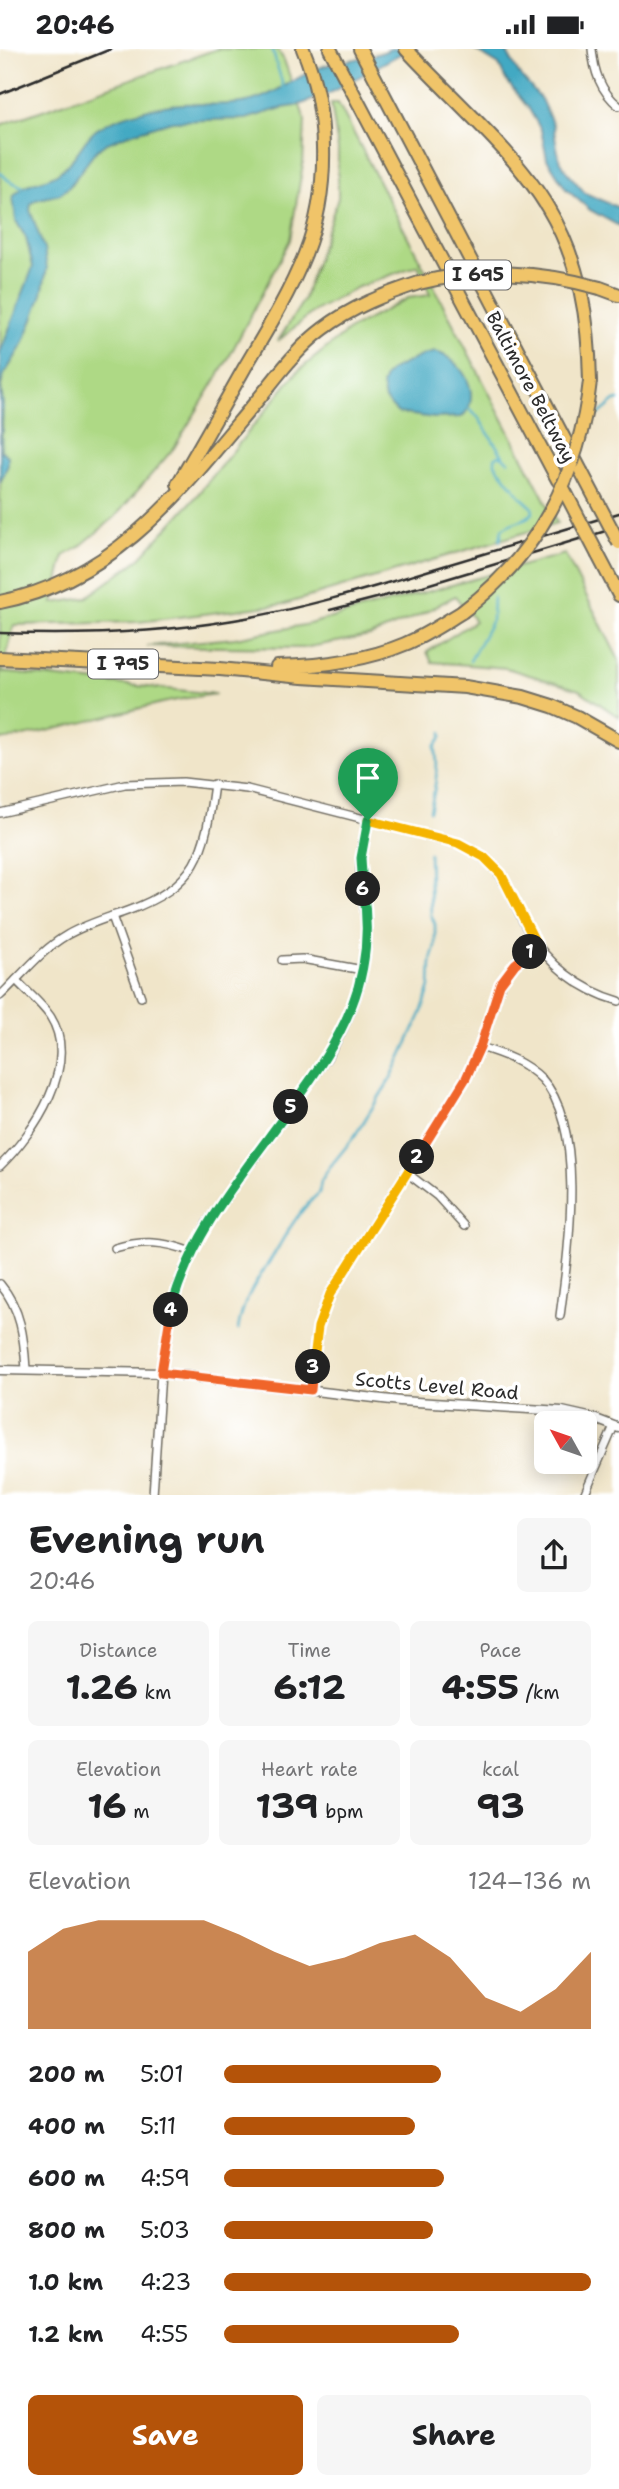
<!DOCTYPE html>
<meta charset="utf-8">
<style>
:root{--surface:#fff;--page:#f6f6f6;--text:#202124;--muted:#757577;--accent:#b45309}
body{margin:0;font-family:"Shantell Sans",sans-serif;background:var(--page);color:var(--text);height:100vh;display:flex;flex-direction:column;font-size:26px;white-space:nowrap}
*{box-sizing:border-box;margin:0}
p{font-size:23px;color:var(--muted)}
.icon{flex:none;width:38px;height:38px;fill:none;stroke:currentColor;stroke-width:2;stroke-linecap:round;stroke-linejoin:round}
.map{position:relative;height:1446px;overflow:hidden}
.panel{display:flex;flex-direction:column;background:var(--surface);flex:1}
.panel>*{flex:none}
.needle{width:46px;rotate:310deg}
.controls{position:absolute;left:534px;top:1362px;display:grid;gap:14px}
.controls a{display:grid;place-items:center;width:63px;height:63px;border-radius:10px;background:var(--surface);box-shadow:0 4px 18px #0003;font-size:35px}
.pin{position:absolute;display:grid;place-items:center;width:60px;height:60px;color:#fff;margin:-72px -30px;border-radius:50% 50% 50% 0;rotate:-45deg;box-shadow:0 0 7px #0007}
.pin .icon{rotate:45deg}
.km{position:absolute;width:35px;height:35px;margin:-18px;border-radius:50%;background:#222;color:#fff;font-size:19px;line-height:35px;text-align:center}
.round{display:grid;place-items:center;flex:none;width:74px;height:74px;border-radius:10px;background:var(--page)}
.overview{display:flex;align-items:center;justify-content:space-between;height:119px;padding:0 28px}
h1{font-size:38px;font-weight:700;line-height:52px}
.figures{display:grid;grid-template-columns:repeat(3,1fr);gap:10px;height:119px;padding:7px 28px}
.figures div{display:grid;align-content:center;border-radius:10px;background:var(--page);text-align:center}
.figures b{font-size:35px;font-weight:700}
.figures small{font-size:19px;font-weight:400}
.figures p{font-size:19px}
.chart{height:196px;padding:14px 28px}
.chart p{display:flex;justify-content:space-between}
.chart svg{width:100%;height:126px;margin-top:7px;fill:var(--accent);opacity:.7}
.cta{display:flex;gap:14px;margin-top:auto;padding:14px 28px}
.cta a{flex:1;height:80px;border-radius:10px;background:var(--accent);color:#fff;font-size:28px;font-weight:700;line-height:80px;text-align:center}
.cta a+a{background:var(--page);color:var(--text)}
ul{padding:0 28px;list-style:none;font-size:23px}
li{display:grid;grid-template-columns:112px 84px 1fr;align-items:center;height:52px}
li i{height:18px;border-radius:9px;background:var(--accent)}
.status{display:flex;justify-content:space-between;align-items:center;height:49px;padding:0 35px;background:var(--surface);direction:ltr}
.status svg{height:19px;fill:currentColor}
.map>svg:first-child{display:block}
</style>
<div class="status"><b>20:46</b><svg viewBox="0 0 49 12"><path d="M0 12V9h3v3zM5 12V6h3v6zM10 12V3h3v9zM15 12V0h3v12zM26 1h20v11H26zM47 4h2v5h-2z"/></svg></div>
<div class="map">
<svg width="619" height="1446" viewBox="0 0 619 1446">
<rect width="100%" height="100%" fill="#fff"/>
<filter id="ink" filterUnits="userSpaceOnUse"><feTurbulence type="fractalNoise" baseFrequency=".0143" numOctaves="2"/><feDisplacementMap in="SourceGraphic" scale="14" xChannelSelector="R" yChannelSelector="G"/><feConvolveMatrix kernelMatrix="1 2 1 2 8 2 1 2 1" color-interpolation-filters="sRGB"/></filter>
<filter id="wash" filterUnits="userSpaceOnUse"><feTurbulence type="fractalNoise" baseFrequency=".00686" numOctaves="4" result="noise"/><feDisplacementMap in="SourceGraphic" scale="28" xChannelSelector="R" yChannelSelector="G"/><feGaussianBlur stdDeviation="1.57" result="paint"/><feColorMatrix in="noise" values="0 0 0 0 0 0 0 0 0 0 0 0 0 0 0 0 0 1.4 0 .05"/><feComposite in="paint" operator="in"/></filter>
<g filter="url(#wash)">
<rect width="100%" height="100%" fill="#f0e5c9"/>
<g fill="#aed985" stroke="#6c8258" stroke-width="2">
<path d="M217 0H277L284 11 305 71 303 115 290 191 227 312 174 399 115 468 78 499 64 507 53 554 86 549 138 511 194 450 297 323 350 280 408 249 430 246 418 216 358 238 313 263 278 292 303 252 338 149V100L331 54H338L557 474 285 555 138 573 14 576 2 623 216 645C143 653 73 681 0 691V76Z"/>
<path d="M565 505 619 611V668L579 641 506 619 432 613 427 603 475 572 455 547 418 567 370 587 303 599 147 597 235 589 309 575Z"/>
</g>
<g fill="#43a9c3" stroke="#376a77" stroke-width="2">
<path d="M391 0H409L326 46 296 57 282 59 246 70 172 72 129 85 105 95 96 102 69 138 60 145 36 151 31 155 30 161 44 200 47 219 42 245 33 270 23 295 4 326 1 337 3 355 1 401 8 407V416L0 434V304L33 218 26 189 16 172 13 148C27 130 42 135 58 124 77 111 82 91 97 80 118 66 158 56 183 55 205 54 225 58 247 53 275 47 297 26 324 17 346 10 370 10 391 0Z"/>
<path d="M473 0H505L519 25 541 50 553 76 559 109 567 123 585 144 619 159V177L590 161 566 140 547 110 541 81 529 60 506 31 499 16Z"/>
<path d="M435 303C460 308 485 346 462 368L434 369 398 364 385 351 382 337 385 328 391 321 423 306Z"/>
</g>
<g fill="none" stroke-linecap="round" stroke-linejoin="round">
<g stroke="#43a9c3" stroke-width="2.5">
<path d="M272 0 284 40"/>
<path d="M0 123 8 131 23 138"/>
<path d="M468 359 478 368 503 407"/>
<path d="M597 367 615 352 619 351"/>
<path d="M500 492 502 480C513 471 523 474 533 464L532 458 522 449 495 415V409L499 406 509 412"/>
<path d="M470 612 492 571 493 548"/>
<path d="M430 762C434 743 440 718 435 698L442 688V683"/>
<path d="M238 1281C243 1246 262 1226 279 1197 290 1177 302 1159 319 1144L321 1132 329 1119 354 1088 391 1029 421 965 430 938 431 911 435 897V875L431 866 429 804"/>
</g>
</g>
</g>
<g filter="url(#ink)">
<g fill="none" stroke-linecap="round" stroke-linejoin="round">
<defs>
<g id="minor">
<path d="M592 0C594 22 600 42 619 57"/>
<path d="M0 764 125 735 183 733 247 740 458 794C507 817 504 837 527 880 547 915 580 941 619 952"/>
<path d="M112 867 141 948"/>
<path d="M282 911 302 910 363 921"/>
<path d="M0 947C22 926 41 901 67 886 86 875 107 869 127 862 198 836 205 805 214 735"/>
<path d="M480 998C503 1005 525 1013 542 1030 587 1079 568 1205 560 1267"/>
<path d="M0 1117C34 1084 81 1015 50 967 41 954 27 943 16 931"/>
<path d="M407 1124 437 1147 464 1177"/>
<path d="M115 1199C143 1191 164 1192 192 1203"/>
<path d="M0 1235C21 1260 24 1288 26 1320"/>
<path d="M311 1341 318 1278 329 1245 466 1029C473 1013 481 996 487 978 500 938 499 922 538 898"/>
<path d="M153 1446 161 1324 170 1264 182 1225 207 1174 327 1009C350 972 367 928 366 883 366 861 360 840 360 819 360 802 365 787 368 771"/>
<path d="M584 1446 614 1377"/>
</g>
<path id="tertiary" d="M0 1321 161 1324 400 1352 562 1362 593 1369 619 1379"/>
<g id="motorway">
<path d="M330 0 558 431"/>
<path d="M360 0 581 422"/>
<path d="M406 0C451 49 515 103 548 159 580 212 589 271 590 332"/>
<path d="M600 239 619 246"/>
<path d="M178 435C201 396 223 357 245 318 267 281 289 245 305 205 330 142 329 62 303 0"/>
<path d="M598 506 619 546"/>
<path d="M0 553C117 530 182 441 255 354 276 329 296 300 323 280 352 258 385 245 419 234"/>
<path d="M0 609 220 620 302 628 465 638 523 648 552 657 577 668 619 692"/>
<path d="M277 618C320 617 365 612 405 595 425 587 444 574 462 563"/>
</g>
</defs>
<use href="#minor" stroke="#706c62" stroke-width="10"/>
<use href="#tertiary" stroke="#706c62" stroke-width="11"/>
<use href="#motorway" stroke="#706c62" stroke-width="16"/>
<use href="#minor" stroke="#fff" stroke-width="7"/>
<use href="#tertiary" stroke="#fff" stroke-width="8"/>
<use href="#motorway" stroke="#f0c469" stroke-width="12"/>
<g stroke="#2b2b2b" stroke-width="2.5">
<path d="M0 45 111 0"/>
<path d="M330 561 423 537 619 478"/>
<path d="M0 584C78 587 157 584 234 571 301 560 365 541 430 521 493 502 556 483 619 464"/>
</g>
<defs>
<g id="motorway-bridge">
<path d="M419 234C481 219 539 222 600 239"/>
<path d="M581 422 619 494"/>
<path d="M562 437 598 506"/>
<path d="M462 563C538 506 580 425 590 332"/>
</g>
</defs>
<use href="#motorway-bridge" stroke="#706c62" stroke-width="16" stroke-linecap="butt"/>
<use href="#motorway-bridge" stroke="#f0c469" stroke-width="12"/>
</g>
</g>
<g fill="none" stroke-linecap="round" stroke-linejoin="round" filter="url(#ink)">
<defs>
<path id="split-1" d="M368 771 458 794 484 808 501 825 538 898 530 903"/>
<path id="split-2" d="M417 1108 466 1029 480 998 500 935 515 915 530 903"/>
<path id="split-3" d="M313 1318 318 1278 330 1245 417 1108"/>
<path id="split-4" d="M171 1261 161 1324 311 1341 313 1318"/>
<path id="split-5" d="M171 1261C191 1183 245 1122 291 1058"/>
<path id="split-6" d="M291 1058C342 989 378 930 363 840"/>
<path id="split-7" d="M363 840 361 809 368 771"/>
</defs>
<use href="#split-1" stroke="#fff" stroke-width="14"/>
<use href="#split-2" stroke="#fff" stroke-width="14"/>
<use href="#split-3" stroke="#fff" stroke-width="14"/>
<use href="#split-4" stroke="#fff" stroke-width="14"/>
<use href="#split-5" stroke="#fff" stroke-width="14"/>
<use href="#split-6" stroke="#fff" stroke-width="14"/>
<use href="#split-7" stroke="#fff" stroke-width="14"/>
<use href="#split-1" stroke="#f5b400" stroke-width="9"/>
<use href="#split-2" stroke="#f0652b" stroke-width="9"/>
<use href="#split-3" stroke="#f5b400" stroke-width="9"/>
<use href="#split-4" stroke="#f0652b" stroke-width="9"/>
<use href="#split-5" stroke="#22a559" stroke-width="9"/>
<use href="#split-6" stroke="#22a559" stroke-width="9"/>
<use href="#split-7" stroke="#22a559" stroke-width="9"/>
</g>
<g text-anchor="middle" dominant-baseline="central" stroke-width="7" stroke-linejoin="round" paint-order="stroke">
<g fill="#fff" stroke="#6b6b6b" stroke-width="2">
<rect x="445" y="211.5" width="66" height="29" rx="5"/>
<rect x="88" y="600.5" width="70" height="29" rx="5"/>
</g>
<g font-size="18" font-weight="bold" fill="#2b2b2b">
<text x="478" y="226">I 695</text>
<text x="123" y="615">I 795</text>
</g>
<g font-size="19" fill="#2b2b2b" stroke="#fff">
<text transform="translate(531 338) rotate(62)">Baltimore Beltway</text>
<text transform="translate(437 1337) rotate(5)">Scotts Level Road</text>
</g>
</g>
</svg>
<div class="controls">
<a><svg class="needle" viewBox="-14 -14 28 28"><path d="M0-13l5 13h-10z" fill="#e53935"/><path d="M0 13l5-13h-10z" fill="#757577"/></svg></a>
</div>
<div class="pin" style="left:368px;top:771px;background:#1e9e55"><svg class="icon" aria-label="arrive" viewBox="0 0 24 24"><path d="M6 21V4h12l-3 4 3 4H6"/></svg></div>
<b class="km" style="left:530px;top:903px">1</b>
<b class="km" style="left:417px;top:1108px">2</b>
<b class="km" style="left:313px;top:1318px">3</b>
<b class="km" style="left:171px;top:1261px">4</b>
<b class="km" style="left:291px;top:1058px">5</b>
<b class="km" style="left:363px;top:840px">6</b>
</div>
<section class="panel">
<div class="overview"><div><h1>Evening run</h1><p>20:46</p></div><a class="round"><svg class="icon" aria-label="share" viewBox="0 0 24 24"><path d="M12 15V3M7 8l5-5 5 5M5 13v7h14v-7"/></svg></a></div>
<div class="figures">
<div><p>Distance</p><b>1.26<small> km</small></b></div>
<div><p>Time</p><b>6:12</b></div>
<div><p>Pace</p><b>4:55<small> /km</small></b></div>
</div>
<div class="figures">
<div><p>Elevation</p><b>16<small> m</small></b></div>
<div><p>Heart rate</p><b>139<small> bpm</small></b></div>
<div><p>kcal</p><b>93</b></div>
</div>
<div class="chart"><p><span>Elevation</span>124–136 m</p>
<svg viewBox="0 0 160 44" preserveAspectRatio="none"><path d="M0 44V17L10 9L20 6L30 6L40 6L50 6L60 11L70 17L80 22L90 19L100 14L110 11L120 19L130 33L140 38L150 30L160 17V44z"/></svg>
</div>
<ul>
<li><b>200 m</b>5:01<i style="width:59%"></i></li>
<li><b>400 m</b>5:11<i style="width:52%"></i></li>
<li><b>600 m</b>4:59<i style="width:60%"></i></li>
<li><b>800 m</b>5:03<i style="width:57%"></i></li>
<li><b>1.0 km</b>4:23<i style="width:100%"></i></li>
<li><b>1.2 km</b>4:55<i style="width:64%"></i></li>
</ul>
<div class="cta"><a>Save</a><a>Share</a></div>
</section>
